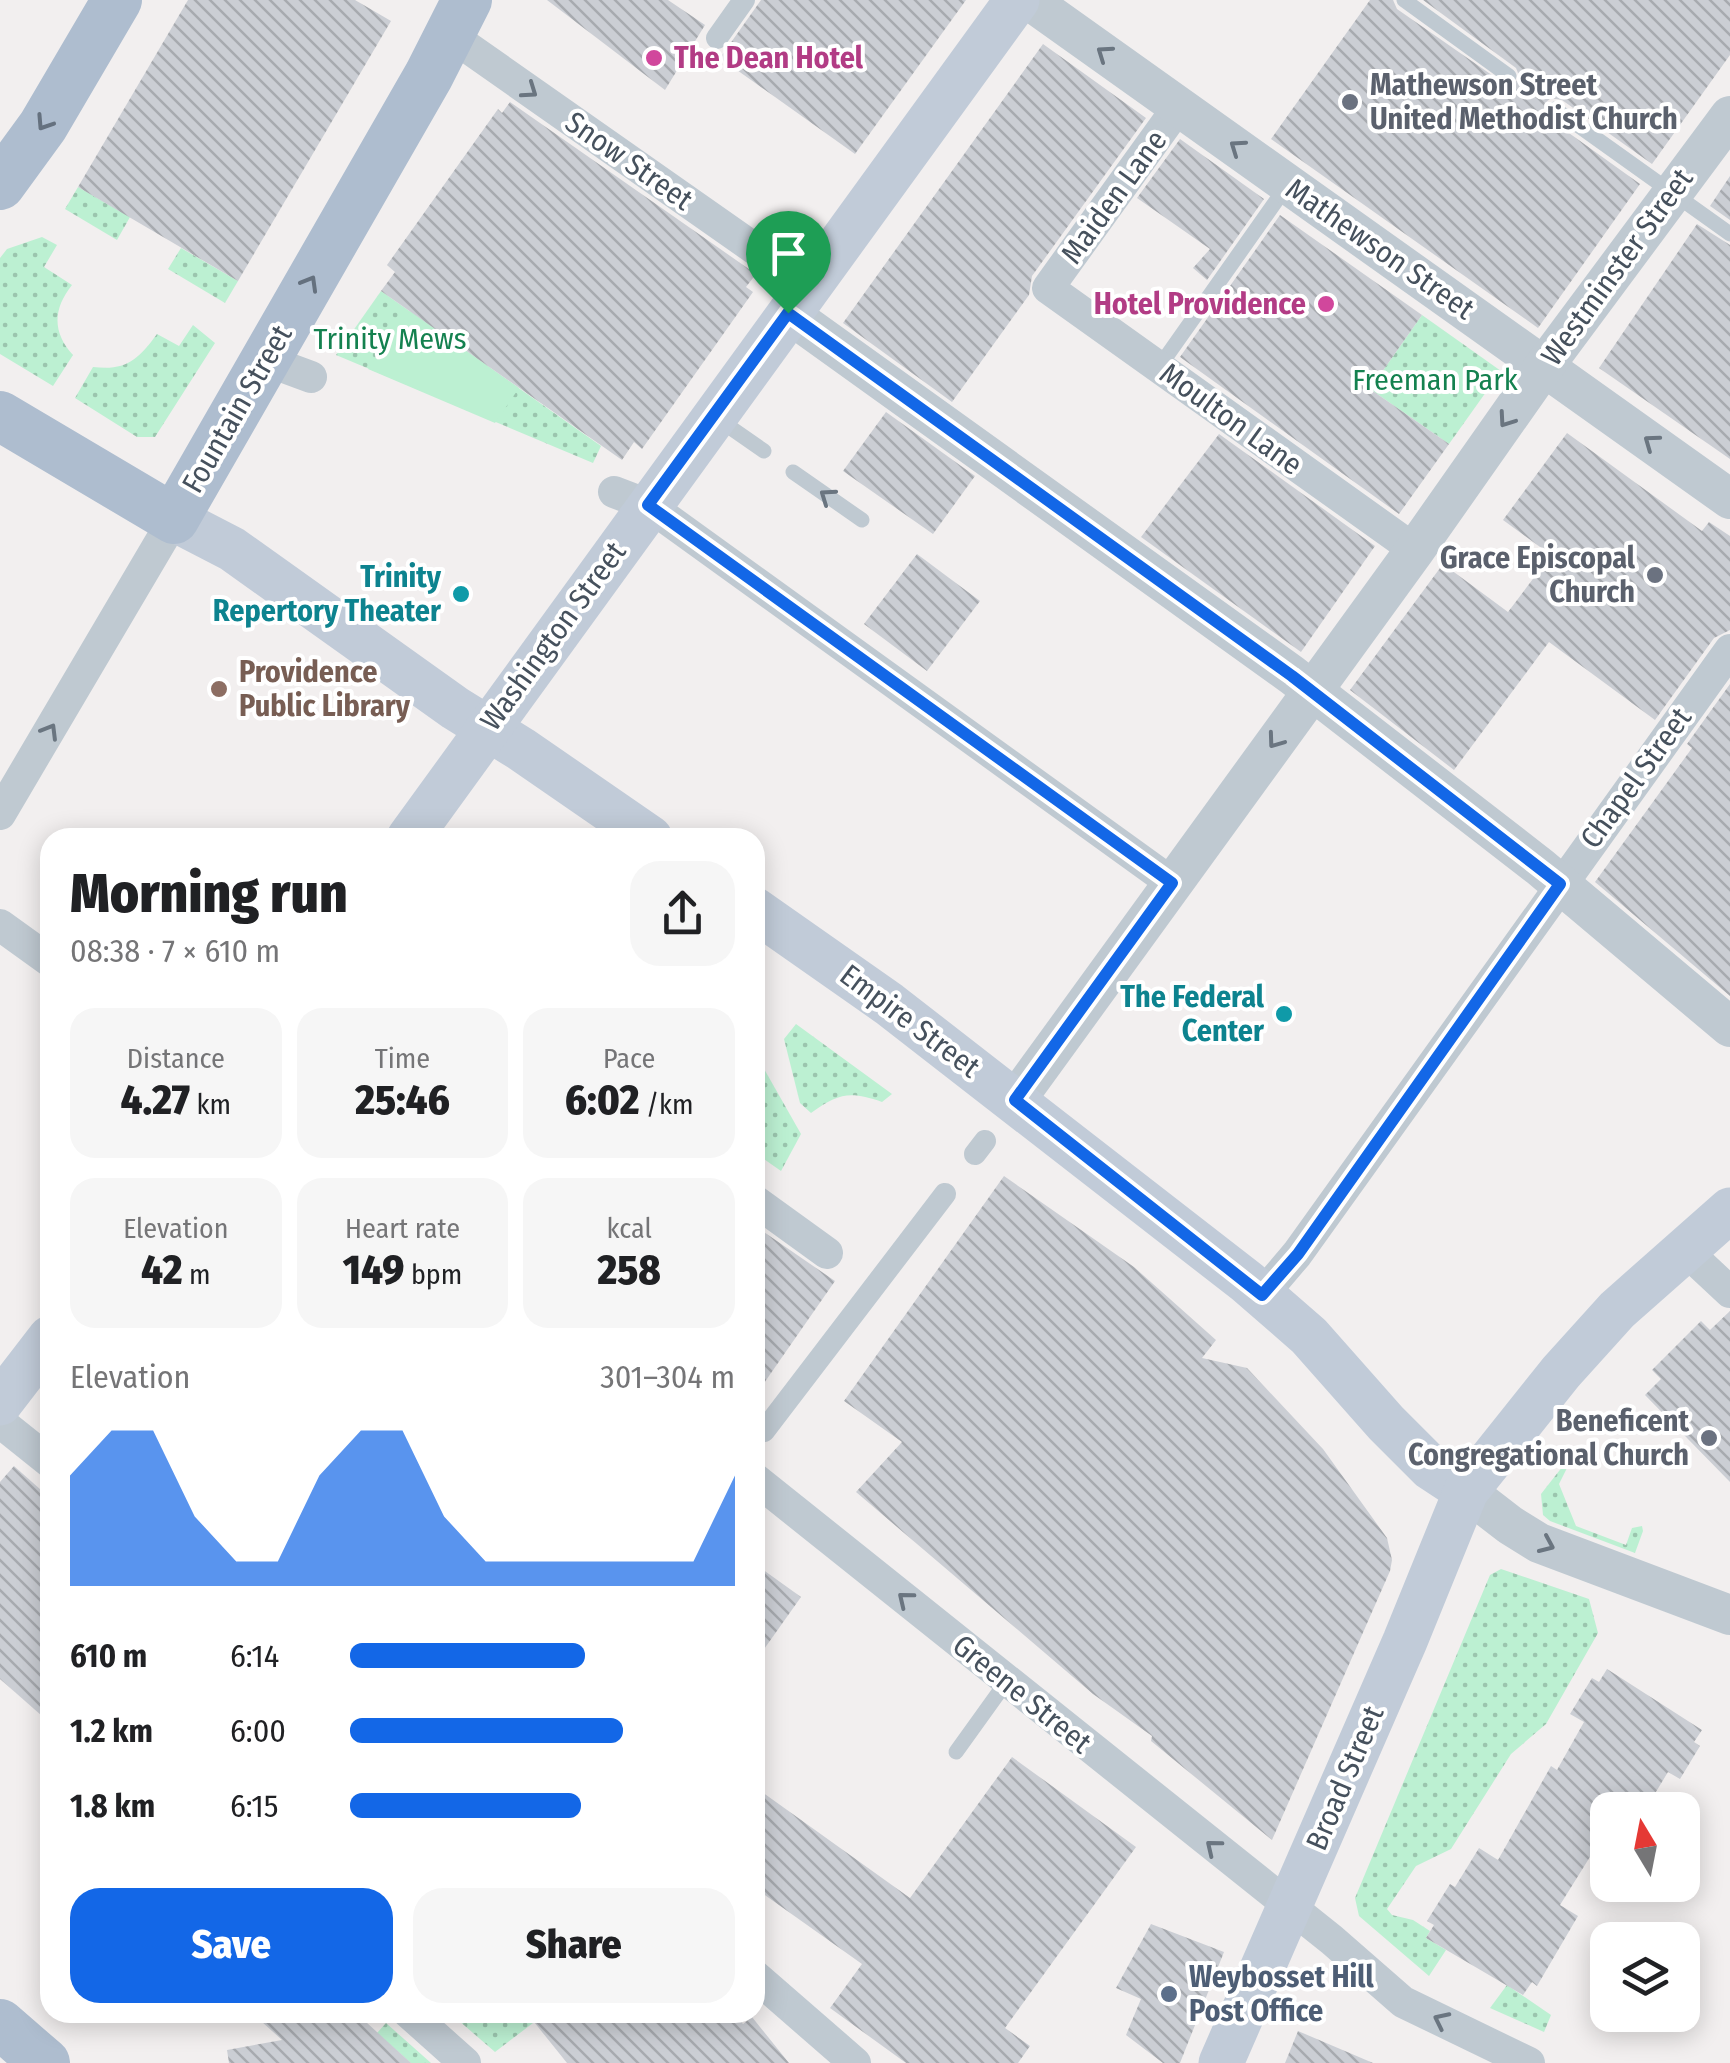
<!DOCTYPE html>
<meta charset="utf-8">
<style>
:root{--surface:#fff;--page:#f6f6f6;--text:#202124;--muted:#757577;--accent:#1367e7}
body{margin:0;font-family:"Fira Sans Condensed",sans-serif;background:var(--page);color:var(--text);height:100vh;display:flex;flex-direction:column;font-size:38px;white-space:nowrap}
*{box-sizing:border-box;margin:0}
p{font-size:32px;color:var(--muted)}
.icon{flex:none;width:55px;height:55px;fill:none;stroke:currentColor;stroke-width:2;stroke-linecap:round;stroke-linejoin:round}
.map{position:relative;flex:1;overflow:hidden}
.details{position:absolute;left:40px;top:828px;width:725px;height:1195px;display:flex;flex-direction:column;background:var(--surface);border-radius:30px;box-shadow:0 5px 25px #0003}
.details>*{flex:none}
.needle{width:65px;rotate:350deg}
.fabs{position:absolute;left:1590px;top:1792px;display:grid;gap:20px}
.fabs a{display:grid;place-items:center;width:110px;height:110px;border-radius:20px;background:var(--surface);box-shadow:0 5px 25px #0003;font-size:50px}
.pin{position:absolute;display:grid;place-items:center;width:85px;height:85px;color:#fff;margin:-102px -42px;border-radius:50% 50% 50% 0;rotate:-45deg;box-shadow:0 0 10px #0007}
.pin .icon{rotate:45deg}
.round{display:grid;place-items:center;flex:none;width:105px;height:105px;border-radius:30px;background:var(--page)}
.head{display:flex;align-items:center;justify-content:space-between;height:170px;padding:0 30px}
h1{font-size:55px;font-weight:800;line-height:75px}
.metrics{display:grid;grid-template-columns:repeat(3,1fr);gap:15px;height:170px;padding:10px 30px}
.metrics div{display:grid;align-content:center;border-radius:25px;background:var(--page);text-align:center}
.metrics b{font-size:42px;font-weight:800}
.metrics small{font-size:28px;font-weight:400}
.metrics p{font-size:28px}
.chart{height:280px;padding:20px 30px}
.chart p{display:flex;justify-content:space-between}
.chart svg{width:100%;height:180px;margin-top:10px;fill:var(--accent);opacity:.7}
.cta{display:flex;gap:20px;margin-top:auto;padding:20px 30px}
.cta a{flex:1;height:115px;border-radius:30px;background:var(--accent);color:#fff;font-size:40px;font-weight:800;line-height:115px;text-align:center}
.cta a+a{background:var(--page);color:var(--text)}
ul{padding:0 30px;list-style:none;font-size:32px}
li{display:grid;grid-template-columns:160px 120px 1fr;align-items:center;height:75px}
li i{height:25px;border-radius:12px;background:var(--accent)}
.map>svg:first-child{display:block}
</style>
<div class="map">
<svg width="1730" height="2063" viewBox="0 0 1730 2063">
<defs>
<pattern id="grass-dots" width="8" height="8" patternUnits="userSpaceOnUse" patternTransform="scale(2.5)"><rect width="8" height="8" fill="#bcf0d2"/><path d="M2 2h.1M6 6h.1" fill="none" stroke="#9bc5ae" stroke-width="1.8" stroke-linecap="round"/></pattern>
<pattern id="building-back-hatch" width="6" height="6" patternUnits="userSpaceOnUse" patternTransform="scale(2.5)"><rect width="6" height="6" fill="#cbced4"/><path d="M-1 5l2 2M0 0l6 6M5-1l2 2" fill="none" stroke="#a7aaaf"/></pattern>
</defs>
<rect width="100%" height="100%" fill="#f2efef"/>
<g fill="url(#grass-dots)">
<path d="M78 187 130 217 117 240 65 209Z"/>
<path d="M42 237 57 245 44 267 72 285C53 309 52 332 73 355L53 386 0 354V258L7 249Z"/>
<path d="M181 248 238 281 225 303 168 269Z"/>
<path d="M381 291 601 446 593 463 336 355Z"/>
<path d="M1422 315 1501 371 1449 444 1370 389Z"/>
<path d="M193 325 215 343 155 437H137L75 398 93 367C126 371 138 360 157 334L179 346Z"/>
<path d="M796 1024 892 1094 882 1102C850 1091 839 1093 811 1113L800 1103 784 1039Z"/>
<path d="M755 1053 801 1134 781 1171 755 1153Z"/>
<path d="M1573 1456 1559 1484 1576 1526 1626 1545 1632 1528 1642 1526 1643 1531 1635 1553 1550 1521 1543 1515 1541 1494 1570 1457Z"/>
<path d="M1501 1569 1589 1599 1598 1633 1546 1724 1511 1754 1451 1849 1416 1866 1387 1909 1392 1915 1413 1920 1430 1931 1426 1938 1446 1950 1429 1976 1359 1916 1355 1898 1490 1575Z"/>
<path d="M1507 1985 1551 2015 1544 2032 1490 2008Z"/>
<path d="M450 2013H525L533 2023 495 2052Z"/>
<path d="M386 2023 431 2063H411L377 2033Z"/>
</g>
<path fill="#bcf0d2" d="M410 311 519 388 495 423 368 369Z"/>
<g fill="url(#building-back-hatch)">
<path d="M188 0H355L391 21 238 281 78 187Z"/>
<path d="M547 0H668L705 25 665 90Z"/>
<path d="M761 0H966L855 154 720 58Z"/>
<path d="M1370 0H1393L1397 9 1509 87 1520 78 1516 68 1423 0H1730V55L1652 164 1562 100 1551 98 1545 103 1544 113 1548 118 1640 184 1538 328 1271 139Z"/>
<path d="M1043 44 1146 118 1032 276 1029 295 952 402 843 323Z"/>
<path d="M510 102 756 274 746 287 753 292 642 449 634 442 622 460 381 291 395 272 387 265 498 109 502 113Z"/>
<path d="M1180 139 1264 199 1207 280 1193 268 1210 249 1137 198Z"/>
<path d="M1730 176V220L1710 206Z"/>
<path d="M1280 215 1422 315 1370 389 1449 444 1399 514 1180 357Z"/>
<path d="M1697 224 1730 245V459L1599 368Z"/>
<path d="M886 412 975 476 933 534 843 471Z"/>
<path d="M1567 433 1702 531 1709 522 1730 536V630L1714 638 1655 720 1549 642 1454 770 1350 690 1443 564 1508 612 1551 555 1503 520Z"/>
<path d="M1219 434 1375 546 1301 652 1141 537Z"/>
<path d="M917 554 980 601 927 671 864 624Z"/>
<path d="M1730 684V996L1595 882 1692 748 1687 744Z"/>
<path d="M1004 1176 1134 1267 1216 1340 1202 1358 1247 1368 1323 1449 1387 1538 1392 1560 1390 1571 1272 1840 1151 1741 1152 1736 1093 1694 856 1492 902 1442 844 1401Z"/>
<path d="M755 1226 835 1281 755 1396Z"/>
<path d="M1730 1311V1482L1645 1395 1661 1379 1652 1370 1701 1321 1710 1330Z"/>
<path d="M14 1466 50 1498V1723L0 1679V1482Z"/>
<path d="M755 1564 801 1597 755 1662Z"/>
<path d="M1607 1669 1702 1730 1694 1742 1700 1746 1680 1779 1668 1772 1645 1810H1608V1828L1560 1905 1578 1916 1537 1986 1532 1982 1523 1995 1426 1938 1434 1925 1427 1921 1450 1884 1455 1887 1479 1848 1498 1860 1551 1766 1557 1770 1584 1722 1570 1714 1592 1678 1599 1682Z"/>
<path d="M1012 1757 1136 1847 1005 2028 1030 2046 1018 2063H906L830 2008 862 1964 755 1888V1787L910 1898Z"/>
<path d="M1151 1924 1224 1952 1180 2063H1163L1126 2035 1141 1999 1116 1988Z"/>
<path d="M251 2012H355L411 2063H229L227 2050 282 2040Z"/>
<path d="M526 2012H734L743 2024 752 2017 789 2063H567Z"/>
<path d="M1298 2031 1373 2063H1285Z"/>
</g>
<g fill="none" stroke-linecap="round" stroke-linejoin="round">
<g stroke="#bfc9d1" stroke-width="15">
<path d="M1404 0 1509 76"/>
<path d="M1555 109 1730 234"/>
<path d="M1159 367 1286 187"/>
<path d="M718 419 764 451"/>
<path d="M793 472 862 520"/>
<path d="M956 1752 1007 1681"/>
</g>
<g stroke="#bfc9d1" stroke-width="22">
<path d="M717 38 744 0"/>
<path d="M975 1154 985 1141"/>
<path d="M764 1431 945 1194"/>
</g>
<g stroke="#bfc9d1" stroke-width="32">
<path d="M450 35 778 265 806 288"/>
<path d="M1179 106 1048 288 1415 550"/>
<path d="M265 360 311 377"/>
<path d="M614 492 648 505 1172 883"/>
<path d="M0 814 174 519"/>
<path d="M0 925 50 961"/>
<path d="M755 1201 827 1253"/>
<path d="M1686 1251 1730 1292"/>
<path d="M1262 1295 1297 1254 1730 650"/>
<path d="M0 1422 50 1462"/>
<path d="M755 1479 1332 1940 1403 2002 1529 2063"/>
<path d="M755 1976 855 2063"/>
<path d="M408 2012 465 2063"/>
</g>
<g stroke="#bfc9d1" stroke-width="40">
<path d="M1029 0 1730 499"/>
<path d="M788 313 1292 675 1540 867 1730 1027"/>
<path d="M1015 1101 1415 550 1545 365 1730 116"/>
<path d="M1466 1491 1510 1525 1539 1543 1730 1615"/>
</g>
<g stroke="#c1cbd8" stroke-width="45">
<path d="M174 519 232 549 455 708 521 749 650 838"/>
<path d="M409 838 1017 0"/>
<path d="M755 910 889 1004 1247 1282 1309 1336 1386 1423 1431 1468 1466 1491"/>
<path d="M0 1403 50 1338"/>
<path d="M1221 2063 1405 1641 1466 1491 1561 1372 1617 1310 1730 1210"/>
</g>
<g stroke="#aebdcf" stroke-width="50">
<path d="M0 185 43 126 117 0"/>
<path d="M0 416 174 519 429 75 467 0"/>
<path d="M0 2024 45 2063"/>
</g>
</g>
<defs><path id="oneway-chevron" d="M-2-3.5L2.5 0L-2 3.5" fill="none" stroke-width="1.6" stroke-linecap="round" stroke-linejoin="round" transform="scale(2.5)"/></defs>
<g stroke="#6a7580">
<use href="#oneway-chevron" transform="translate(1104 53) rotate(-145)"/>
<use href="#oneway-chevron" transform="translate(530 91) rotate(35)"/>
<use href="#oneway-chevron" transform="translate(1237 147) rotate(-145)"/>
<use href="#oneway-chevron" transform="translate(1506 420) rotate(125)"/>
<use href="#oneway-chevron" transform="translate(1651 442) rotate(-144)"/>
<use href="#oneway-chevron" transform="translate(827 496) rotate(-145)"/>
<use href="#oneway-chevron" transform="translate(50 731) rotate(-59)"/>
<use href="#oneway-chevron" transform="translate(1275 741) rotate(126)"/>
<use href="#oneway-chevron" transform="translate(1547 1545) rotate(24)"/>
<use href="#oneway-chevron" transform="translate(905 1599) rotate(-141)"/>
<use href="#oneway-chevron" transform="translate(1213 1847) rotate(-141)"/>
<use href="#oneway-chevron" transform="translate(1441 2020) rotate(-154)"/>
</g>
<g stroke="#65717f">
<use href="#oneway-chevron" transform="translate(44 123) rotate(123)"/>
<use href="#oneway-chevron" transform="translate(310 283) rotate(-60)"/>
</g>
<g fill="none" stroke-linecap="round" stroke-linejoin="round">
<defs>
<path id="route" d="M788 313 1292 676 1560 884 1298 1254 1262 1295 1015 1100 1172 883 648 505Z"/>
</defs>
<use href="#route" stroke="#fff" stroke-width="20"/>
<use href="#route" stroke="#1367e7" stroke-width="12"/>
</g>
<g fill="#d1479c" stroke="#fff" stroke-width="4">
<circle cx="654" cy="58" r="10"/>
<circle cx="1326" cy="304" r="10"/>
</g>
<g fill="#6b7280" stroke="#fff" stroke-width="4">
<circle cx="1350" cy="102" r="10"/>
<circle cx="1655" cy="575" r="10"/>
<circle cx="1709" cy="1438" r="10"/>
</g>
<g fill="#0f9aa8" stroke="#fff" stroke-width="4">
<circle cx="461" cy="594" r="10"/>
<circle cx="1284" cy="1014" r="10"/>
</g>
<circle fill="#8d6e63" stroke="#fff" stroke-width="4" cx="219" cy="689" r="10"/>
<circle fill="#5c6f8a" stroke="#fff" stroke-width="4" cx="1169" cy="1994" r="10"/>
<g text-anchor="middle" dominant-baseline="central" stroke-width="8" stroke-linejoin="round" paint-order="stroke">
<g font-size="30" font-weight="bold" fill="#b23c85" stroke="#fff" text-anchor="start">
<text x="674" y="58">The Dean Hotel</text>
<text x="1306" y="304" text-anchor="end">Hotel Providence</text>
</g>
<g font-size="30" font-weight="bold" fill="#5b616d" stroke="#fff" text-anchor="end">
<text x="1370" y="85" text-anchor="start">Mathewson Street<tspan x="1370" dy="34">United Methodist Church</tspan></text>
<text x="1635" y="558">Grace Episcopal<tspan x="1635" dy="34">Church</tspan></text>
<text x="1689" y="1421">Beneficent<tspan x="1689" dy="34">Congregational Church</tspan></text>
</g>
<g font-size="30" fill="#46515d" stroke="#fff">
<text transform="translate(629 161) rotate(35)">Snow Street</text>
<text transform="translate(1114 197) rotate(-54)">Maiden Lane</text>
<text transform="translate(1380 249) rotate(35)">Mathewson Street</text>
<text transform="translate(1617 267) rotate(-54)">Westminster Street</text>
<text transform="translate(237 409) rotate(-60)">Fountain Street</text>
<text transform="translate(1231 419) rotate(36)">Moulton Lane</text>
<text transform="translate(553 636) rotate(-54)">Washington Street</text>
<text transform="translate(1636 778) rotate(-54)">Chapel Street</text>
<text transform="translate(910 1021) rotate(37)">Empire Street</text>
<text transform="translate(1022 1694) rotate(39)">Greene Street</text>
<text transform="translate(1345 1778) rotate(-67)">Broad Street</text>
</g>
<g font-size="30" fill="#14814f" stroke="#fff">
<text x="390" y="339">Trinity Mews</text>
<text x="1435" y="380">Freeman Park</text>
</g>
<g font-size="30" font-weight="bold" fill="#0d838f" stroke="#fff" text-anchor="end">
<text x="441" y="577">Trinity<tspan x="441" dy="34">Repertory Theater</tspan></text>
<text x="1264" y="997">The Federal<tspan x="1264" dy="34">Center</tspan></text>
</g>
<g font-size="30" font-weight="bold" fill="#785e54" stroke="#fff" text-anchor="start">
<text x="239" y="672">Providence<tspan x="239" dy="34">Public Library</tspan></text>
</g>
<g font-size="30" font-weight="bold" fill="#4e5e75" stroke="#fff" text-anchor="start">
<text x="1189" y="1977">Weybosset Hill<tspan x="1189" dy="34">Post Office</tspan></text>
</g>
</g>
</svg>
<div class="fabs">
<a><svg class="needle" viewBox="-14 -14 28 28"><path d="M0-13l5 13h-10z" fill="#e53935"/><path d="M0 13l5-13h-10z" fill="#757577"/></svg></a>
<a><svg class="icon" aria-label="layers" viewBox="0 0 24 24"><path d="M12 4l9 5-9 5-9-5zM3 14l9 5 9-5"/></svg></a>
</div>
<div class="pin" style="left:788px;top:313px;background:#1e9e55"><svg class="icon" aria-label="arrive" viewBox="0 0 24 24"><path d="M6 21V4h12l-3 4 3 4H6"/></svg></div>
<section class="details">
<div class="head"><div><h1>Morning run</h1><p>08:38 · 7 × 610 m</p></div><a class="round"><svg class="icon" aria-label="share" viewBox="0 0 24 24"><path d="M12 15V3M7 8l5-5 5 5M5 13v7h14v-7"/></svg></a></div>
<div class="metrics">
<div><p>Distance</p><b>4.27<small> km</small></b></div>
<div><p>Time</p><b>25:46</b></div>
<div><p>Pace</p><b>6:02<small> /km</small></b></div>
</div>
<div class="metrics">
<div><p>Elevation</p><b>42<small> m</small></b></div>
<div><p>Heart rate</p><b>149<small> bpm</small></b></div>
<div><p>kcal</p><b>258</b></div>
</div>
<div class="chart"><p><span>Elevation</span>301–304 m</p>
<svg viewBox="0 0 160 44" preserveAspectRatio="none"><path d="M0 44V17L10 6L20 6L30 27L40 38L50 38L60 17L70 6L80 6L90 27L100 38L110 38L120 38L130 38L140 38L150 38L160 17V44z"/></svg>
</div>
<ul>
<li><b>610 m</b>6:14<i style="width:61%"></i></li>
<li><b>1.2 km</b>6:00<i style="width:71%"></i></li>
<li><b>1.8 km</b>6:15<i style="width:60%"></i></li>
</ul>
<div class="cta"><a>Save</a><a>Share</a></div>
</section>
</div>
